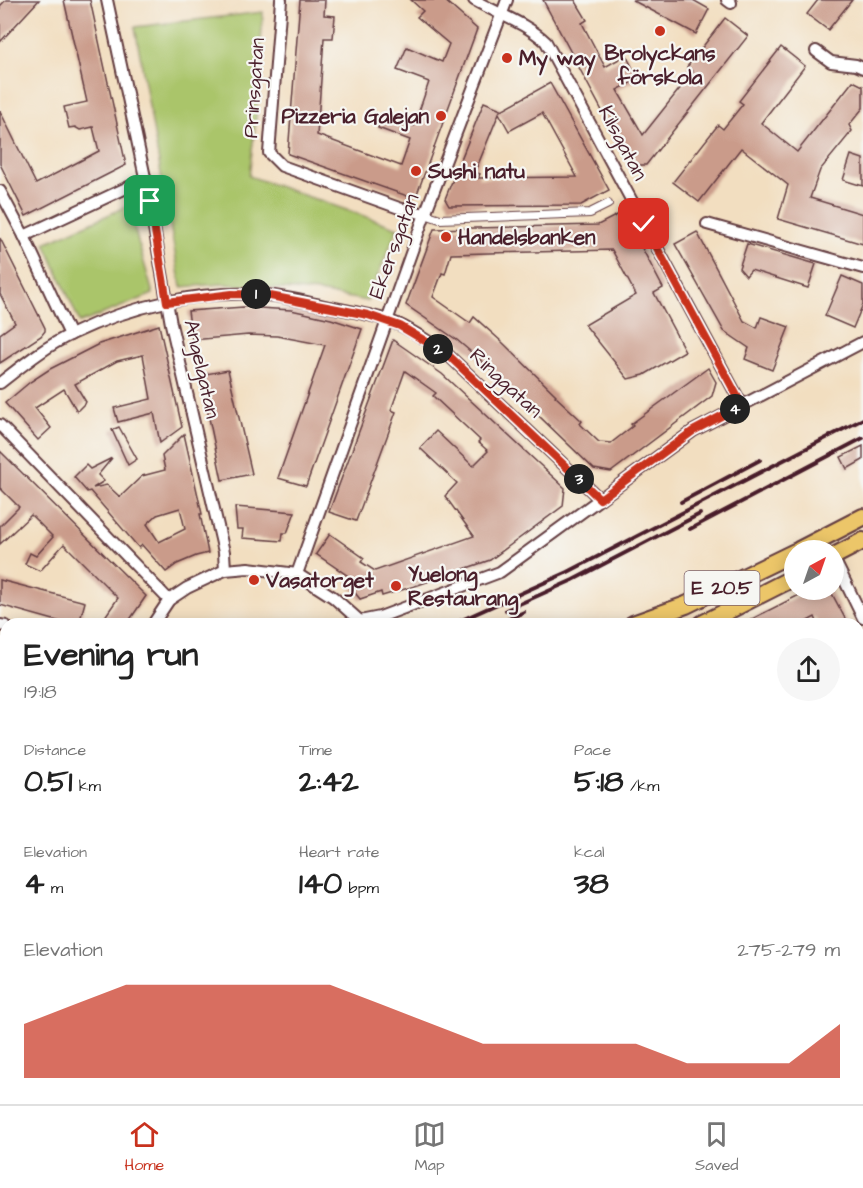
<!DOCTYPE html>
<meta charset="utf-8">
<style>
:root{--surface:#fff;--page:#f6f6f6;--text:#222;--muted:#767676;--line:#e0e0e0;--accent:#c8321e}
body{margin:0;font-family:"Architects Daughter",sans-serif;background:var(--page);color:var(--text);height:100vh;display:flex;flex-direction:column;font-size:22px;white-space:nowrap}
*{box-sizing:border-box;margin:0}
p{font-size:20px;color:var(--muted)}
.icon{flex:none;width:33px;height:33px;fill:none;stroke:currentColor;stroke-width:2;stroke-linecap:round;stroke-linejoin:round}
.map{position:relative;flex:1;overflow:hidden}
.drawer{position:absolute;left:0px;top:618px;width:864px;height:486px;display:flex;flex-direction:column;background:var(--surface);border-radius:18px 18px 0 0;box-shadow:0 3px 15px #0003}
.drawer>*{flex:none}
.needle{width:39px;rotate:40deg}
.buttons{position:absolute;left:784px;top:540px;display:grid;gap:12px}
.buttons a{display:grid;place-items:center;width:60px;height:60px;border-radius:50%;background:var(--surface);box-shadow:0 3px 15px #0003;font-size:30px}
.pin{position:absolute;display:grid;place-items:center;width:51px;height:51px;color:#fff;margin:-26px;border-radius:12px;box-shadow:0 3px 9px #0006}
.km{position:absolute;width:30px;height:30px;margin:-15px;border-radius:50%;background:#222;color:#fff;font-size:16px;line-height:30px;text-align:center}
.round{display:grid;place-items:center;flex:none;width:63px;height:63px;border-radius:32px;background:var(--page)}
.head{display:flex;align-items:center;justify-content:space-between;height:102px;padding:0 24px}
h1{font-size:33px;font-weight:700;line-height:45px}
.figures{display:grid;grid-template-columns:repeat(3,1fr);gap:9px;height:102px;padding:6px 24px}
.figures div{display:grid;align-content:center}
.figures b{font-size:30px;font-weight:700}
.figures small{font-size:16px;font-weight:400}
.figures p{font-size:16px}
.chart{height:168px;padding:12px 24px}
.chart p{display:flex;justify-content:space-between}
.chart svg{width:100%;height:108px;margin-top:6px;fill:var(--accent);opacity:.7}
.tabs{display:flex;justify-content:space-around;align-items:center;height:84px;border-top:2px solid var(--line);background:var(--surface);font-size:16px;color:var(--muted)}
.tabs a{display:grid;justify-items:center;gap:3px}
.tabs .on{color:var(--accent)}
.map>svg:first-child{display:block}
</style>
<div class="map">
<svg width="863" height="1104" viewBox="0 0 863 1104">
<rect width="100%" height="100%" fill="#f6f6f2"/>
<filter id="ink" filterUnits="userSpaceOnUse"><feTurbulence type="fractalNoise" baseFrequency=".0167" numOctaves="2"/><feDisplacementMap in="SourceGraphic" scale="12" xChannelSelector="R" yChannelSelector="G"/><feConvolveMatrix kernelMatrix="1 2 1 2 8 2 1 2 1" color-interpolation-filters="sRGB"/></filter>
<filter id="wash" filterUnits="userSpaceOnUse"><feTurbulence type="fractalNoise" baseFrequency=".008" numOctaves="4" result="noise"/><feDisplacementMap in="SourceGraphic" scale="24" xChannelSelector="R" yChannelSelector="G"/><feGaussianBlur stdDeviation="1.35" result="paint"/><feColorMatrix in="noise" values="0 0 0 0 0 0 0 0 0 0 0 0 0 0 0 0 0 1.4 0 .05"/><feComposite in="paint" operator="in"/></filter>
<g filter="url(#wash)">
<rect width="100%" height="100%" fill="#f2dec0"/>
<g fill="#aac56b" stroke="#7a724b" stroke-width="1.5">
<path d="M263 12 256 118 249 176 398 228 367 301 318 292 223 284 181 287 135 27Z"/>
<path d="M128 206 153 294 80 323 45 243Z"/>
</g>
<g fill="#75a7e0" stroke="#606386" stroke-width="1.5">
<path d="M0 883 6 888V970L0 968Z"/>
<path d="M688 1098H789L796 1104H694Z"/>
</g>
<g id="blocks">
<g fill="#ca9b8a" fill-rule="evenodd">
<path d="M6 0H39L0 42V6Z"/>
<path d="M64 0H90L126 165 26 216 0 164V111L36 184 99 151 93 127 80 130 75 127 69 128 64 107 87 102Z"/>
<path d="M300 0H325L324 15 335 16 333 38H324L317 135 401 166 410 140 378 128 382 114 414 126 429 82 397 70 407 47 442 62 449 44 417 17 423 11 411 0H444L477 29 417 194 410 197 288 154Z"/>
<path d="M543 0H575L587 20 582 23 605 67 626 55 638 79 617 90 643 135 693 72 687 67 725 18 748 36 646 165H631Z"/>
<path d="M632 0H693L709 9 696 34Z"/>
<path d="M818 0H852L828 30 807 14Z"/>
<path d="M781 47 805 66 761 123 797 152 853 81 863 86V108L849 125 852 131 820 170 810 198 863 214V244L778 219 788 185 741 148 699 202 673 182 718 125 723 129 743 104 739 101Z"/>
<path d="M550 83 609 190 581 205 449 206 445 199 484 102 501 109 500 111ZM499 113 509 131 542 113 577 177 478 178 480 174 475 172Z"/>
<path d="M851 155 863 159V186L843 180Z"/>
<path d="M623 212 663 288 654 293 685 351 644 375 628 379 585 325 636 295 612 250 451 254 445 274 442 273 433 297 470 323 474 317 502 342 556 395 555 396 582 421 580 424 599 442 611 443 633 426 631 424 708 368 716 382 712 396 611 472 594 469 484 363 457 340 406 305 434 229 598 225Z"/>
<path d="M697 232 744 321 757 328 761 317 789 327 772 370 745 359 749 348 724 331 675 244Z"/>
<path d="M0 238 45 328V331L41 336 0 363V334L15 323 0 294Z"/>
<path d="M747 244 816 264 808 288 751 270 746 276 739 268Z"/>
<path d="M842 276 863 285V304L853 328 825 316Z"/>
<path d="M244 307 291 310 331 319 362 329 306 486 278 478 325 345 277 336 248 335 192 340 188 311Z"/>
<path d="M159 325 182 427 160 443 154 413 118 422 114 408 151 399 143 355 117 361 75 384 86 402 77 411 64 389 35 408 51 428 38 440 5 403 30 382 50 369 99 344Z"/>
<path d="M393 340 442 374 565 488 563 506 490 560 418 585 382 596 381 592 360 599 347 583 351 578 316 554 330 534 364 558 361 562 375 571 474 536 445 496 457 483 420 448 436 431 473 466 488 451 478 442 480 440 433 396 436 393 405 371 391 410 396 412 356 521 329 512Z"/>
<path d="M228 370 252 474 222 480 200 375Z"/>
<path d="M119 427 137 459 128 465 112 430Z"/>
<path d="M184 434 202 514H200L208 553 196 556 177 564 166 572 142 545 139 548 90 491 87 492 74 477 86 465 90 469 112 458 98 475 104 481 93 488 107 485 120 497 142 476 165 470 162 456ZM180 508 185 529 159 542 147 524 157 515Z"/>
<path d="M863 446V460L847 469 841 457Z"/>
<path d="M0 451 146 596 127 624H100L118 598 64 544 40 571 25 564 30 553 36 556 53 537 31 515 0 544V526L19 507 0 488Z"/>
<path d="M235 507 295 512 287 533H283L282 541 242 538 243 529H237Z"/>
<path d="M0 580 85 602 79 624H68L0 605Z"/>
<path d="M809 590H830L848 624H818L815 617 802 624H742Z"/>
</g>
</g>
</g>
<g filter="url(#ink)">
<use href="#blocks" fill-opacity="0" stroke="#633c41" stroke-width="1.5"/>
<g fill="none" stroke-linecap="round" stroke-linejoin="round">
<defs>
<path id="pedestrian" d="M425 214 440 219 590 213 608 204"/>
<g id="minor">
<path d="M107 0 146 182 171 324 224 552 225 570"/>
<path d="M281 0 269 153 282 166 399 208 425 214"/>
<path d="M474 0C498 14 526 23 546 42L742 405"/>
<path d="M727 0 731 3"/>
<path d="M816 51 831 62 856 65 863 68"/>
<path d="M0 191 24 236 70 335"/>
<path d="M707 224 863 268"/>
<path d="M24 236 139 182H146"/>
<path d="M0 383C23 365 46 346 72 334 130 306 202 289 267 295 286 297 306 302 325 306 350 311 376 315 400 325 417 333 432 344 447 354L600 499"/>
<path d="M0 425 169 600"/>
<path d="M834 559 863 618"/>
<path d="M297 574 425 214 507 0"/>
<path d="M153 624 169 600 187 588 225 570 248 568 297 574 333 597 360 621 380 617 500 572 693 431 863 342"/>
<path d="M0 625 6 626"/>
<path d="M0 760 6 758"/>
<path d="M858 893 863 899"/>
<path d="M344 1098 348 1104"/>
<path d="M665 1098 670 1104"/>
<path d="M158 1104 170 1098"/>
<path d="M633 1104 636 1098"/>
</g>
<g id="primary">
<path d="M799 550 863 517"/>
<path d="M834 556 863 541"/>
<path d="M633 624 686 605 795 552"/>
<path d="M702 624 795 577"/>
<path d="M0 840 6 837"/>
<path d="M0 867 6 864"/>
</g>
</defs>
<use href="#pedestrian" stroke="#633c41" stroke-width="10"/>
<use href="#minor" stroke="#633c41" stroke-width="14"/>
<use href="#primary" stroke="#633c41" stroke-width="20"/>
<use href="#pedestrian" stroke="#fff" stroke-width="8"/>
<use href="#minor" stroke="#fff" stroke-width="10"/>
<use href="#primary" stroke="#ecc669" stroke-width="16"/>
<g stroke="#4a1f2b" stroke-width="4">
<path d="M681 502 760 460"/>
<path d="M690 529 863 438"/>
<path d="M506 610 573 580 700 514"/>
<path d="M453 624 568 572 863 419"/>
<path d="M498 624 524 612"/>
<path d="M0 793 6 791"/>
<path d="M0 805 6 803"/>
</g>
</g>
</g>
<g fill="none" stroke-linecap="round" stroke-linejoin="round" filter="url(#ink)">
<defs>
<path id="route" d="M150 201 167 302 232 294 265 295 368 315 400 326 447 354 600 499 693 431 742 405 644 224"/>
</defs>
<use href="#route" stroke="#fff" stroke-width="12"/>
<use href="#route" stroke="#c8321e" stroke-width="8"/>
</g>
<g fill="#c8321e" stroke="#f6f6f2" stroke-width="2">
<circle cx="660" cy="31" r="6"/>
<circle cx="507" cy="58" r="6"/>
<circle cx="441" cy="116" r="6"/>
<circle cx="416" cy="171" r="6"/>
<circle cx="446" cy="237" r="6"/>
<circle cx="254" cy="580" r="6"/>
<circle cx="396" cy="586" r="6"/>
</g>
<g text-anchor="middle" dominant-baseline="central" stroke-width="4.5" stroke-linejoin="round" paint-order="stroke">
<rect fill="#f6f6f2" stroke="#7e6067" stroke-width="1.5" x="684.5" y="571" width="75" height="34" rx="4.5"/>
<g font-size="20" font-weight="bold" fill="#4a1f2b">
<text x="722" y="588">E 20.5</text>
</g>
<g font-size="21" font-weight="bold" fill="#4a1f2b" stroke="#f6f6f2" text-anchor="start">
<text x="660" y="53" text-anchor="middle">Brolyckans<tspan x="660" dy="24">förskola</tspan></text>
<text x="519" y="58">My way</text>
<text x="429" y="116" text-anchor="end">Pizzeria Galejan</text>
<text x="428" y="171">Sushi natu</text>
<text x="458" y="237">Handelsbanken</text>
<text x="408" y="574">Yuelong<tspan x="408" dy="24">Restaurang</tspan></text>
<text x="266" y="580">Vasatorget</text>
</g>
<g font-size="21" fill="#4a1f2b" stroke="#f6f6f2">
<text transform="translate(254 88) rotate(-86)">Prinsgatan</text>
<text transform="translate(623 143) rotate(62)">Kilsgatan</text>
<text transform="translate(394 246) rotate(-70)">Ekersgatan</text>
<text transform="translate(202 369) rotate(77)">Angelgatan</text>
<text transform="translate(506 383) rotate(43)">Ringgatan</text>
</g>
</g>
</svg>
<div class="buttons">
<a><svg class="needle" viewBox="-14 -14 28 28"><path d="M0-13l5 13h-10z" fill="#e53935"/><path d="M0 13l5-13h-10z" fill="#767676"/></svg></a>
</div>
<div class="pin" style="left:150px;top:201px;background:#1e9e55"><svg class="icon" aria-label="arrive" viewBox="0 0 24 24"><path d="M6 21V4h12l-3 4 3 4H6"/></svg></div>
<div class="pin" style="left:644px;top:224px;background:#d93025"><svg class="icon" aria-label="check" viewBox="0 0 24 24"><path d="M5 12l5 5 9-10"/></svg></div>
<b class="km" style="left:256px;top:294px">1</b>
<b class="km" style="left:438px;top:349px">2</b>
<b class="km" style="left:579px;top:479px">3</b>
<b class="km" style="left:735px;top:409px">4</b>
<section class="drawer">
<div class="head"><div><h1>Evening run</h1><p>19:18</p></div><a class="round"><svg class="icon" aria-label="share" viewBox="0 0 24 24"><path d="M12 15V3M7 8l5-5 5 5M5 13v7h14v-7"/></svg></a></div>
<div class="figures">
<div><p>Distance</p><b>0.51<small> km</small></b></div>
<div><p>Time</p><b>2:42</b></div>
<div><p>Pace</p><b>5:18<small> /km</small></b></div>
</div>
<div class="figures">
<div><p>Elevation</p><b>4<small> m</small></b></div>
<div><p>Heart rate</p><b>140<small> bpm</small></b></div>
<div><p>kcal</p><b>38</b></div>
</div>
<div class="chart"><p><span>Elevation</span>275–279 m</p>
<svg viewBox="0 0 160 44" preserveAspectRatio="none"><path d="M0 44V22L10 14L20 6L30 6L40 6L50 6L60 6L70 14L80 22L90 30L100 30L110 30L120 30L130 38L140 38L150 38L160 22V44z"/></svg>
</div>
</section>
</div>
<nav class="tabs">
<a class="on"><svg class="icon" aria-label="home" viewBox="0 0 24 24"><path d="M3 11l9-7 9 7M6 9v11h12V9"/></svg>Home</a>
<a><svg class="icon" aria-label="map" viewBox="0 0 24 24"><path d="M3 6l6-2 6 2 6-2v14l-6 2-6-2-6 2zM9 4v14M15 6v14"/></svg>Map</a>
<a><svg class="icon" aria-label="saved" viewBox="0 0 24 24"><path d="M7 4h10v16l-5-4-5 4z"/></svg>Saved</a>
</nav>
